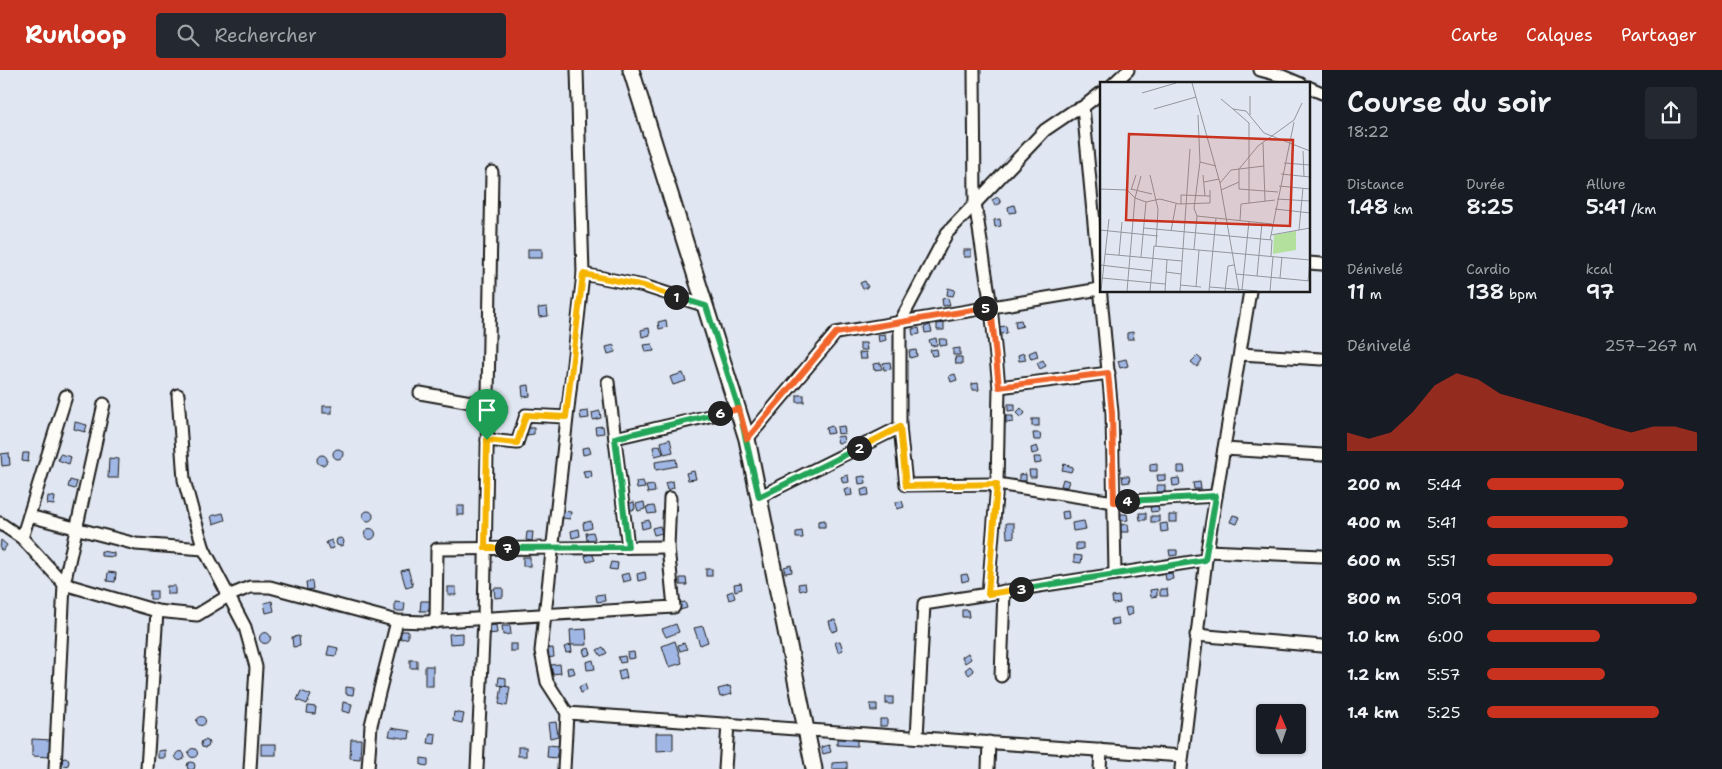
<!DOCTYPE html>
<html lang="fr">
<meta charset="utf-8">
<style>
:root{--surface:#171b24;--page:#242831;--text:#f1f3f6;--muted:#9ea1a6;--accent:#c8321e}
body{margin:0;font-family:"Shantell Sans",sans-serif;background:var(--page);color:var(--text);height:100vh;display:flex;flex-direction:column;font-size:19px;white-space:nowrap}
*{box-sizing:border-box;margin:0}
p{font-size:16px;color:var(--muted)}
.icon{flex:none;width:28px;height:28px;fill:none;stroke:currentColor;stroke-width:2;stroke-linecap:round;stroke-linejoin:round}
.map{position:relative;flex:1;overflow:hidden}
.panel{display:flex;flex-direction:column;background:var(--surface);width:400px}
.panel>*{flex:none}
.needle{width:32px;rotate:358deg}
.tools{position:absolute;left:1256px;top:634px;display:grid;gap:10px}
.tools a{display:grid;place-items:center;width:50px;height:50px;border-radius:5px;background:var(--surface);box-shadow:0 1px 4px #0004;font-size:25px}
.pin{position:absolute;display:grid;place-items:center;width:42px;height:42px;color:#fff;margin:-51px -21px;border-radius:50% 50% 50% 0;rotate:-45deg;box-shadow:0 0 5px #0007}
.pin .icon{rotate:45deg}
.km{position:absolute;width:25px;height:25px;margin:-12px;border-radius:50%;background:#222;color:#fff;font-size:14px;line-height:25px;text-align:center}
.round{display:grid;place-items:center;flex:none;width:52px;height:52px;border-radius:5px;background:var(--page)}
.summary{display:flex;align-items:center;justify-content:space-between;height:85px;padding:0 25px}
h1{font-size:28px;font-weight:600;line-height:38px}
.metrics{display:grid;grid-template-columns:repeat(3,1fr);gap:8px;height:85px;padding:5px 25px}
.metrics div{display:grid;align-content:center}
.metrics b{font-size:21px;font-weight:600}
.metrics small{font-size:14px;font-weight:400}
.metrics p{font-size:14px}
.chart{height:140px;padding:10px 25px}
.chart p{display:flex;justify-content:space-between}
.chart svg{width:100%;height:90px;margin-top:5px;fill:var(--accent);opacity:.7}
ul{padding:0 25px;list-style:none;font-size:16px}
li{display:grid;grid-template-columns:80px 60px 1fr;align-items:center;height:38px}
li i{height:12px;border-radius:6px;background:var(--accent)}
header{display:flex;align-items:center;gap:30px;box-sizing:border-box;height:70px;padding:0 25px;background:var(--accent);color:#fff}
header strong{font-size:24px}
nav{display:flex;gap:28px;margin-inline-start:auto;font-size:18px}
.search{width:350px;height:45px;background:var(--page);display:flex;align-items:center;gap:12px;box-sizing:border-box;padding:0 18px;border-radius:5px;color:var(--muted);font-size:19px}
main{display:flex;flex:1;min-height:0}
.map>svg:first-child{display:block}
</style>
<header>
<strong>Runloop</strong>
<div class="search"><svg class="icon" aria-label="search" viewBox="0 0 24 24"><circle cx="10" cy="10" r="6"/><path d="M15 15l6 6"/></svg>Rechercher</div>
<nav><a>Carte</a><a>Calques</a><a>Partager</a></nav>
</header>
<main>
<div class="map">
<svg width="1322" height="699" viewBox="0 0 1322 699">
<rect width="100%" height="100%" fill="#e1e7f2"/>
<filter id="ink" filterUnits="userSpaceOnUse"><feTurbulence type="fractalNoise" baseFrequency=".02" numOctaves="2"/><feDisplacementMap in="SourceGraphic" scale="10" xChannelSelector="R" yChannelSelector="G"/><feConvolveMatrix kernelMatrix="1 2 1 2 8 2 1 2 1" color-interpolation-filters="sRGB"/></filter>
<g filter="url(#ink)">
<g fill="#a0b7e5" stroke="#1c1c1c">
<path d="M998 127 1001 133 995 136 992 130Z"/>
<path d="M1014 135 1016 142 1009 143 1008 137Z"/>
<path d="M1000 149 1001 156 995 157 994 150Z"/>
<rect x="528" y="179" width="14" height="9"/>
<rect x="964" y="180" width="7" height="7"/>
<path d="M865 211 868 217 863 219 860 213Z"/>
<path d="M948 218 955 220 953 226 947 225Z"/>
<path d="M948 228 950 235 943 236 942 229Z"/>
<path d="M547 237 548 246 539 247 538 238Z"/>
<path d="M666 250 667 257 659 259 658 252Z"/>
<path d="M1021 250 1023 256 1016 258 1015 251Z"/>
<path d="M944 253V260H937V254Z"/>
<path d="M930 255 932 262 925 263 924 257Z"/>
<path d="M1006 256 1007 263 1001 264 999 257Z"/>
<path d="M649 258 650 265 642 267 641 260Z"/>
<path d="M919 258 920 264 913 265 912 259Z"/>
<path d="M1133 262 1134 269H1127V263Z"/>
<path d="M885 264 886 270 879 272 878 265Z"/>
<path d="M936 268 937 275 931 276 929 270Z"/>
<path d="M939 269H946L947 275 940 276Z"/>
<path d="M860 273H866L867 280H860Z"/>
<path d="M652 274 654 281 646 282 644 275Z"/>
<path d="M614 275 615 282 608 284 606 277Z"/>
<path d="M960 278V285H953V279Z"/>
<path d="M937 279 938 285 932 286 930 280Z"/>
<path d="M916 280 917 286 910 288 909 281Z"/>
<path d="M1036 280 1038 287 1031 289 1029 283Z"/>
<path d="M866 282 867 289H860L859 283Z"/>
<path d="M1024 283 1026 290 1019 291 1018 285Z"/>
<path d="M1197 286 1202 290 1197 297 1191 292Z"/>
<path d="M955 287H962V294H956Z"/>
<path d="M1126 289 1128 296 1120 298 1118 291Z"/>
<path d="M1043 290 1046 296 1040 299 1037 293Z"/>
<path d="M890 292 891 299 884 300 883 293Z"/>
<path d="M881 293 882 299 874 300 873 294Z"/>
<path d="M683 303 686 311 673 315 670 307Z"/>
<path d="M955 304 957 310 951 312 949 306Z"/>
<path d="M978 313 979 320H972V314Z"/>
<path d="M529 315 530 326 523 327 522 316Z"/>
<rect x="797" y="325" width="7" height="7"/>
<path d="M1008 334H1015V340L1008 341Z"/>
<rect x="501" y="335" width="6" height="8"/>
<rect x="323" y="336" width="9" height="7"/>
<path d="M1021 338 1025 343 1021 348 1016 343Z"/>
<path d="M588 341 589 348 581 349 580 342Z"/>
<path d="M600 341 601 348 593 350 592 343Z"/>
<path d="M1006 346H1013V352L1006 353Z"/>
<rect x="1032" y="349" width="7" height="7"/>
<path d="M75 352 87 355 85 362 74 359Z"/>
<path d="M603 356 604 363 596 364 595 357Z"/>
<path d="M832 356 834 363 827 364 826 358Z"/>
<path d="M844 356 845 363 838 364 837 357Z"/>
<path d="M527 358H534V364L527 365Z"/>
<path d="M1033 363H1040L1041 370H1034Z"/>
<path d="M843 366 844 372 838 373 836 367Z"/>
<path d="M670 369 673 382 664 384 661 372Z"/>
<path d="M660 375 663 384 655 386 653 377Z"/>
<path d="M1037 376 1039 382 1032 384 1031 378Z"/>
<path d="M589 377 591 383 583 385 582 378Z"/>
<circle cx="338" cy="384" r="5"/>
<path d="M9 383 10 395 2 396 1 384Z"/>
<path d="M23 383H29L28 392 22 391Z"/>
<path d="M60 384 71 387 69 394 58 390Z"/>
<circle cx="322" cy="390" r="5"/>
<path d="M1034 387H1041V393L1035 394Z"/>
<path d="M109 388 119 389 118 408H108Z"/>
<path d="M676 389 677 396 656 400 655 392Z"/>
<path d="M1157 393V401H1150V394Z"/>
<path d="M1064 394 1073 397 1071 402 1062 400Z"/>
<path d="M1178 396H1184L1185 403H1178Z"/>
<path d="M591 400 592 407 585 408 583 401Z"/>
<path d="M1029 400H1036V407H1030Z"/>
<path d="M694 401 696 409 688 410 686 403Z"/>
<path d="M1026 404V411H1019V405Z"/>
<path d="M848 405 849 412 843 413 841 407Z"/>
<path d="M1157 405H1165V410L1158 411Z"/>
<path d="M865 406 866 413 859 414 858 407Z"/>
<path d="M1122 406H1129L1130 412 1123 413Z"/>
<path d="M1179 408 1180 415 1173 416 1172 409Z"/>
<path d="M1063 409 1069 411 1067 417 1061 416Z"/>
<path d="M70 410 77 412 75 419 68 417Z"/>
<path d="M643 411 645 418 637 419 636 412Z"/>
<path d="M673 411 674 418 667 420 665 413Z"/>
<path d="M1200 412 1201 419H1194L1193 413Z"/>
<path d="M654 415 655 422 648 423 646 416Z"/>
<rect x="1157" y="415" width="8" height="7"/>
<path d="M851 418 852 425 846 426 844 420Z"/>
<path d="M868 418 869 425 862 426 861 420Z"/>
<path d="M48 426 55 427 54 435 47 434Z"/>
<path d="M902 431 904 437 897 439 896 432Z"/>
<path d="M634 432 635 439 628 441 626 434Z"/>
<path d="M644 432 645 439 638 441 636 434Z"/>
<rect x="457" y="436" width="7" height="9"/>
<path d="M654 436 656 443 648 444 646 437Z"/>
<path d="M1158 436 1159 441 1151 442 1150 437Z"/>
<circle cx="368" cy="446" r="5"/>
<path d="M563 441 571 442 570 449 562 448Z"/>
<path d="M1068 441 1069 448 1063 449 1062 442Z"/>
<path d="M223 443 225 450 213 454 211 446Z"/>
<path d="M1139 443H1146V450H1140Z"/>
<path d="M1120 444H1127L1128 450 1121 451Z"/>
<rect x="1169" y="445" width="8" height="7"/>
<path d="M1233 445 1240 447 1237 454 1230 452Z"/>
<rect x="1151" y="446" width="8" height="6"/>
<path d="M649 450 650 457 642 459 641 452Z"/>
<path d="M825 450V457H818V451Z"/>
<path d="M591 451 592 458 584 460 583 453Z"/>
<path d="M1084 451 1086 459 1073 461 1072 453Z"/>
<path d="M1006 453H1014V467L1007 468Z"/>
<path d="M1167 453 1168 461 1161 462 1160 454Z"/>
<path d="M1128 454 1129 462H1120V455Z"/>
<path d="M660 456 662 463 654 465 652 458Z"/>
<circle cx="370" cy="464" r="5.5"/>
<path d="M579 459 580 466 572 468 571 461Z"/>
<path d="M802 461 803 468H796V462Z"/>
<path d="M527 462H533L532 471 526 470Z"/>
<path d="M593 462 595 469 587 470 586 463Z"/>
<circle cx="340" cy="472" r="4"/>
<path d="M1 470 7 475 3 481 0 479Z"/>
<path d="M332 470 334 478 329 479 326 472Z"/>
<path d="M1076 473H1083V479L1076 480Z"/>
<path d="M1169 480H1177V485L1170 486Z"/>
<path d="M101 481 114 483V487L101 486Z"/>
<path d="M592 483 595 490 587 492 585 486Z"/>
<path d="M1074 485 1082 486 1081 493 1074 492Z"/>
<rect x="523" y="487" width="7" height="9"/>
<path d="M611 492 618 493 617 500 609 499Z"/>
<path d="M791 495 792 502 785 503 784 497Z"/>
<path d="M408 499 413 516 406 518 401 501Z"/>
<rect x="706" y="499" width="6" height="7"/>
<path d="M108 502 116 503 115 512 107 511Z"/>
<path d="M645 502 646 509 638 511 637 504Z"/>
<path d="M629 503 631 510 623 512 621 505Z"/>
<path d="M1172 503 1173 509 1166 510 1165 504Z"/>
<path d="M967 504 969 510 962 512 961 505Z"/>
<path d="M680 508H686L687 515H680Z"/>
<path d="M312 511 313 519 307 520 306 512Z"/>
<path d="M741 513 742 519 735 521 734 514Z"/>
<path d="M805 513 806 519 800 521 798 514Z"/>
<rect x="167" y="516" width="8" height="8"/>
<rect x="448" y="517" width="8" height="8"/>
<path d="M494 518H503V527L495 528Z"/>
<path d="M1157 519V526L1151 527 1150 520Z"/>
<path d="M1160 519H1167L1168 526H1160Z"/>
<rect x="150" y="521" width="7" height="8"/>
<path d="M733 521 735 528 729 530 727 523Z"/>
<path d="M604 524 605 531 597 532 596 525Z"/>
<path d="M1119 526 1120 533 1113 534 1112 527Z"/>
<path d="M272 531 274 541 266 543 264 533Z"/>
<path d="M421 531H430L429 541H420Z"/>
<path d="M395 532 405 533 404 541H395Z"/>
<path d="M685 532 687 538 680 540 678 533Z"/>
<path d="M1132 537 1133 544 1127 546 1125 538Z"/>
<path d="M962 540H968L969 547H962Z"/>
<path d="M1118 548 1119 554 1112 555 1111 549Z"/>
<path d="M835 550 838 560 832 562 829 551Z"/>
<path d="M676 554 679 562 666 567 662 559Z"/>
<path d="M496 555 497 563 488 564 487 556Z"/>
<path d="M502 556H510L511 564 503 565Z"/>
<path d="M703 556 708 572 700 575 694 558Z"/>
<path d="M586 559 587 575H571L570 560Z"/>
<path d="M400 561H408V568L401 569Z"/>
<circle cx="265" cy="568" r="5.5"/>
<path d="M463 563V573L450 574 449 564Z"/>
<path d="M299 566 300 576 293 577 292 567Z"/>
<path d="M675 571 682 593 669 597 662 576Z"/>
<path d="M840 571 843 580 838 582 835 572Z"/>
<path d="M684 573 687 579 680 581 678 575Z"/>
<rect x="510" y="574" width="7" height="7"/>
<path d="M571 575 572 582 566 583 564 577Z"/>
<path d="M329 576 338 578 336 586 327 585Z"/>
<path d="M603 577 607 583 601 586 597 580Z"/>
<path d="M553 578 554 587 546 588 545 579Z"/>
<path d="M589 578 591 584 585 586 583 580Z"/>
<path d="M634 582 635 588 628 589 627 583Z"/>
<path d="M968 583 971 589 965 593 962 587Z"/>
<path d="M625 586 626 592 620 593 618 587Z"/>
<rect x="410" y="590" width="7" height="8"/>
<path d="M593 590 595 599 587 600 586 592Z"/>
<path d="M560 594 561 603 552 604 551 595Z"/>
<rect x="425" y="596" width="8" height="20"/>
<path d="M970 596 974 601 969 605 965 600Z"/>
<path d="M573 597 575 603 568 605 567 598Z"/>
<path d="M625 599 627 608 620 610 618 601Z"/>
<path d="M499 607 506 608V616L498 615Z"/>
<path d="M585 614 587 620 581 623 579 617Z"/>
<path d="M502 616 510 617 507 636 499 634Z"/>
<path d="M730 616 732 624 720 627 718 619Z"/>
<path d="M346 617 354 618 353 625 346 624Z"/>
<path d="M301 621 311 625 307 634 297 630Z"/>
<rect x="886" y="627" width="7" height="7"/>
<path d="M343 632 352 634 350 643 342 641Z"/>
<path d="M870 634H877V641H871Z"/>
<path d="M308 636 316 637 315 644 307 643Z"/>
<path d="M454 642 464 644 462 653 453 651Z"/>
<circle cx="201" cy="651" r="4.5"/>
<rect x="880" y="649" width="7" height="7"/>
<path d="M556 652 558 666 550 668 548 653Z"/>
<path d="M391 658 410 661 409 669 389 666Z"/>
<path d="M430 663 436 664 435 674 428 673Z"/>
<path d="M656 663H673V680L656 681Z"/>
<path d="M837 664 857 665V676L837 675Z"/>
<path d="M32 669 52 670 51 687 32 686Z"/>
<path d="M351 669H361L360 689 350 688Z"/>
<circle cx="205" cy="674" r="4"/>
<path d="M1263 673H1265V675H1271V679L1263 680Z"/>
<rect x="261" y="674" width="15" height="11"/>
<path d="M548 675 559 676 556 688 547 687Z"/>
<path d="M829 675 831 682 823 684 821 677Z"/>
<rect x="518" y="677" width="8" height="9"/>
<circle cx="193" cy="683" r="4.5"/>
<path d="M165 680V688H158V681Z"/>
<circle cx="180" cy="686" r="4.5"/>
<path d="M421 688 428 689V696L421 695Z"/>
<circle cx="65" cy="692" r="4"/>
<path d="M847 692V699H832V693Z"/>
<circle cx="191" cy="696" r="4"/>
</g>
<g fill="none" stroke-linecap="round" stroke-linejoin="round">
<defs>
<g id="minor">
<path d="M974 0 975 133 991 237 999 317 997 414 988 524"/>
<path d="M1260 0 1282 6 1301 14"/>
<path d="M1113 14 1128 0"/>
<path d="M1308 17 1322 23"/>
<path d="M1101 23 1083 37 1073 41 1045 60 947 163 900 252V357L906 415 997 414 1114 432 1216 426"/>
<path d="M1083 37 1112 343 1115 504"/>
<path d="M1308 193 1322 194"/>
<path d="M583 204 644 216 706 236"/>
<path d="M1240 284 1322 289"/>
<path d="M608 312 628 477"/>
<path d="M999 317 1109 303"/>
<path d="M420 323 488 335"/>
<path d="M178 325 184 410 193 443 204 479 245 557 256 597 250 699"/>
<path d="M615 368 739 339"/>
<path d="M747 369 836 263 1100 219"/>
<path d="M487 370 517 373 526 345 566 347"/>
<path d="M1224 379 1322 385"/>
<path d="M759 427 900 357"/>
<path d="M29 446 136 474 204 479"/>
<path d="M0 453 22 468 64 514 157 541 197 545 228 526 250 517H270L397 551 425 552 674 537 668 477 670 428"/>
<path d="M22 468 66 326"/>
<path d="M1207 481 1322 486"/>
<path d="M436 552 437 479 668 477"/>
<path d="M1196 565 1322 576"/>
<path d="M1001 606 1004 521"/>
<path d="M567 643 1182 686"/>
<path d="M917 667 924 534 1205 490"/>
<path d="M55 699 64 514 104 334"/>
<path d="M147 699 157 541"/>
<path d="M368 699 371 655 397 551"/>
<path d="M477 699 484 549 492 102"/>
<path d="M564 699 567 643 547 612 541 581 583 204 577 0"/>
<path d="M725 699 728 654"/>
<path d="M988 699 989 672"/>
<path d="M1100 699 1101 680"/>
<path d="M1181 699 1207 481 1250 221"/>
</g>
<path id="major" d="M631 0 747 369 814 699"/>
</defs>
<use href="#minor" stroke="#1c1c1c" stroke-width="15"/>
<use href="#major" stroke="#1c1c1c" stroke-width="19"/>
<use href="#minor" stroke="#fdfcf7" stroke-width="11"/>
<use href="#major" stroke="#fdfcf7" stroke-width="15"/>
</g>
</g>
<g fill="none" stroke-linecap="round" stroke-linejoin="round" filter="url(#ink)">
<defs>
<path id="split-1" d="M487 370 517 373 526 345 566 347 583 204 644 216 676 227"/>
<path id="split-2" d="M676 227 706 236 739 339 759 427 859 378"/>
<path id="split-3" d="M859 378 900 357 906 416 997 414 988 524 1021 519"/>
<path id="split-4" d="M1021 519 1205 490 1216 426 1127 431"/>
<path id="split-5" d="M985 238 991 237 999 317 1108 303 1112 343 1114 432 1127 431"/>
<path id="split-6" d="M720 343 739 339 747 369 836 263 985 238"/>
<path id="split-7" d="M507 478 628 477 615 368 720 343"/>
<path id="split-8" d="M487 370 485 478H507"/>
</defs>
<use href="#split-1" stroke="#fff" stroke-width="10"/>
<use href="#split-2" stroke="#fff" stroke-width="10"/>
<use href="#split-3" stroke="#fff" stroke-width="10"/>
<use href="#split-4" stroke="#fff" stroke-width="10"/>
<use href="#split-5" stroke="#fff" stroke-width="10"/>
<use href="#split-6" stroke="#fff" stroke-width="10"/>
<use href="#split-7" stroke="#fff" stroke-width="10"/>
<use href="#split-8" stroke="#fff" stroke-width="10"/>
<use href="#split-1" stroke="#f5b400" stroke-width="6"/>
<use href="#split-2" stroke="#22a559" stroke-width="6"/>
<use href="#split-3" stroke="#f5b400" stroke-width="6"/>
<use href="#split-4" stroke="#22a559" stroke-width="6"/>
<use href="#split-5" stroke="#f0652b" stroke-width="6"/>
<use href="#split-6" stroke="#f0652b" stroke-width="6"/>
<use href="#split-7" stroke="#22a559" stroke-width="6"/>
<use href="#split-8" stroke="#f5b400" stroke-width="6"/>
</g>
<g transform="translate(1100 12)">
<rect width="210" height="210" fill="#e1e7f2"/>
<path d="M196 149V168L173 172 174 153Z" fill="#b4e09d"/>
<path fill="none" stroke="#92969c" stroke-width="1" d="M92 1 120 101 139 209M42 11 76 1M121 17 133 27 146 29 164 51 210 69M54 27 96 15M133 27 149 41V121M150 33V14M163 61 165 119M203 69 204 95M100 80 116 84M184 81 210 83M181 92 210 95M50 93 58 127 56 164M103 93 105 114M104 100 119 97M120 101 131 88 164 84M179 104 210 107M0 107 27 108 35 116 46 120 60 117 79 122 110 121V108M31 107 52 112M31 108 36 93M121 108 139 100M178 110 139 107V87L158 64 194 38 202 21M177 117 210 119M81 122V113L110 114M175 127 210 131M97 134 172 142M140 138 141 122 175 118M44 146 172 158 171 174M0 148 58 154M199 148 203 106M71 149 76 122M171 153 210 146M170 158 194 40M94 167 97 134 94 126 100 80 98 33M5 172 82 179M19 173 22 140M41 175 46 120M0 183 52 189M66 190 81 192M136 192 210 199M157 194 162 141M2 196 65 202M180 196 182 175M208 199 210 179M80 203 101 205M96 205 99 168M110 205 158 209M142 208 149 139M1 209 9 137M27 209 35 116 41 94M50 209 54 164 210 178M65 209 67 178M80 209 90 67M109 209 116 136M125 209 128 184 134 183M170 209 173 175"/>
<path fill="#c8321e" fill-opacity="0.15" stroke="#c8321e" stroke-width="2.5" d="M29 52 193 58 190 144 26 138Z"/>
<rect width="210" height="210" fill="none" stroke="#1c1c1c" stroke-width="2.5"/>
</g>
</svg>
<div class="tools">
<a><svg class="needle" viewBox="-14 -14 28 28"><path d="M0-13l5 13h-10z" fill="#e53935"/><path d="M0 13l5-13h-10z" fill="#9ea1a6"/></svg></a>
</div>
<div class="pin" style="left:487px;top:370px;background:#1e9e55"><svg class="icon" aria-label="arrive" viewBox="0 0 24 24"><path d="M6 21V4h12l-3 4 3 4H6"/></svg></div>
<b class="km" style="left:676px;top:227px">1</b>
<b class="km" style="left:859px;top:378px">2</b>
<b class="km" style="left:1021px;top:519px">3</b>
<b class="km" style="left:1127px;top:431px">4</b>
<b class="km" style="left:985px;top:238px">5</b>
<b class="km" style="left:720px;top:343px">6</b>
<b class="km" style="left:507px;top:478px">7</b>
</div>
<section class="panel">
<div class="summary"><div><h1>Course du soir</h1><p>18:22</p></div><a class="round"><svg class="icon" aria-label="share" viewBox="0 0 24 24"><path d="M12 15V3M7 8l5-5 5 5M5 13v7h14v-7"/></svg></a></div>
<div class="metrics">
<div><p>Distance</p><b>1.48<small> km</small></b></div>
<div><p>Durée</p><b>8:25</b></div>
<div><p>Allure</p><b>5:41<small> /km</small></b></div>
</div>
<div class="metrics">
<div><p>Dénivelé</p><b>11<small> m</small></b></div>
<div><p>Cardio</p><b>138<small> bpm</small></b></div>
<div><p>kcal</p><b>97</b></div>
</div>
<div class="chart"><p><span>Dénivelé</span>257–267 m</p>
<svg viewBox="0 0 160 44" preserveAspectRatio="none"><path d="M0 44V35L10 38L20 35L30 25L40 12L50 6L60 9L70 16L80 19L90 22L100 25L110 28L120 32L130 35L140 32L150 32L160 35V44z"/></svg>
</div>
<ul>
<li><b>200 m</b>5:44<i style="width:65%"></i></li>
<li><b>400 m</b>5:41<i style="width:67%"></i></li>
<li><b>600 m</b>5:51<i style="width:60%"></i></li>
<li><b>800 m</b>5:09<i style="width:100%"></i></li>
<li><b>1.0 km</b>6:00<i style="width:54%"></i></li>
<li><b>1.2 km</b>5:57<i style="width:56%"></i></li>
<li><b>1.4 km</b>5:25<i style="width:82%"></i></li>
</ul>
</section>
</main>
